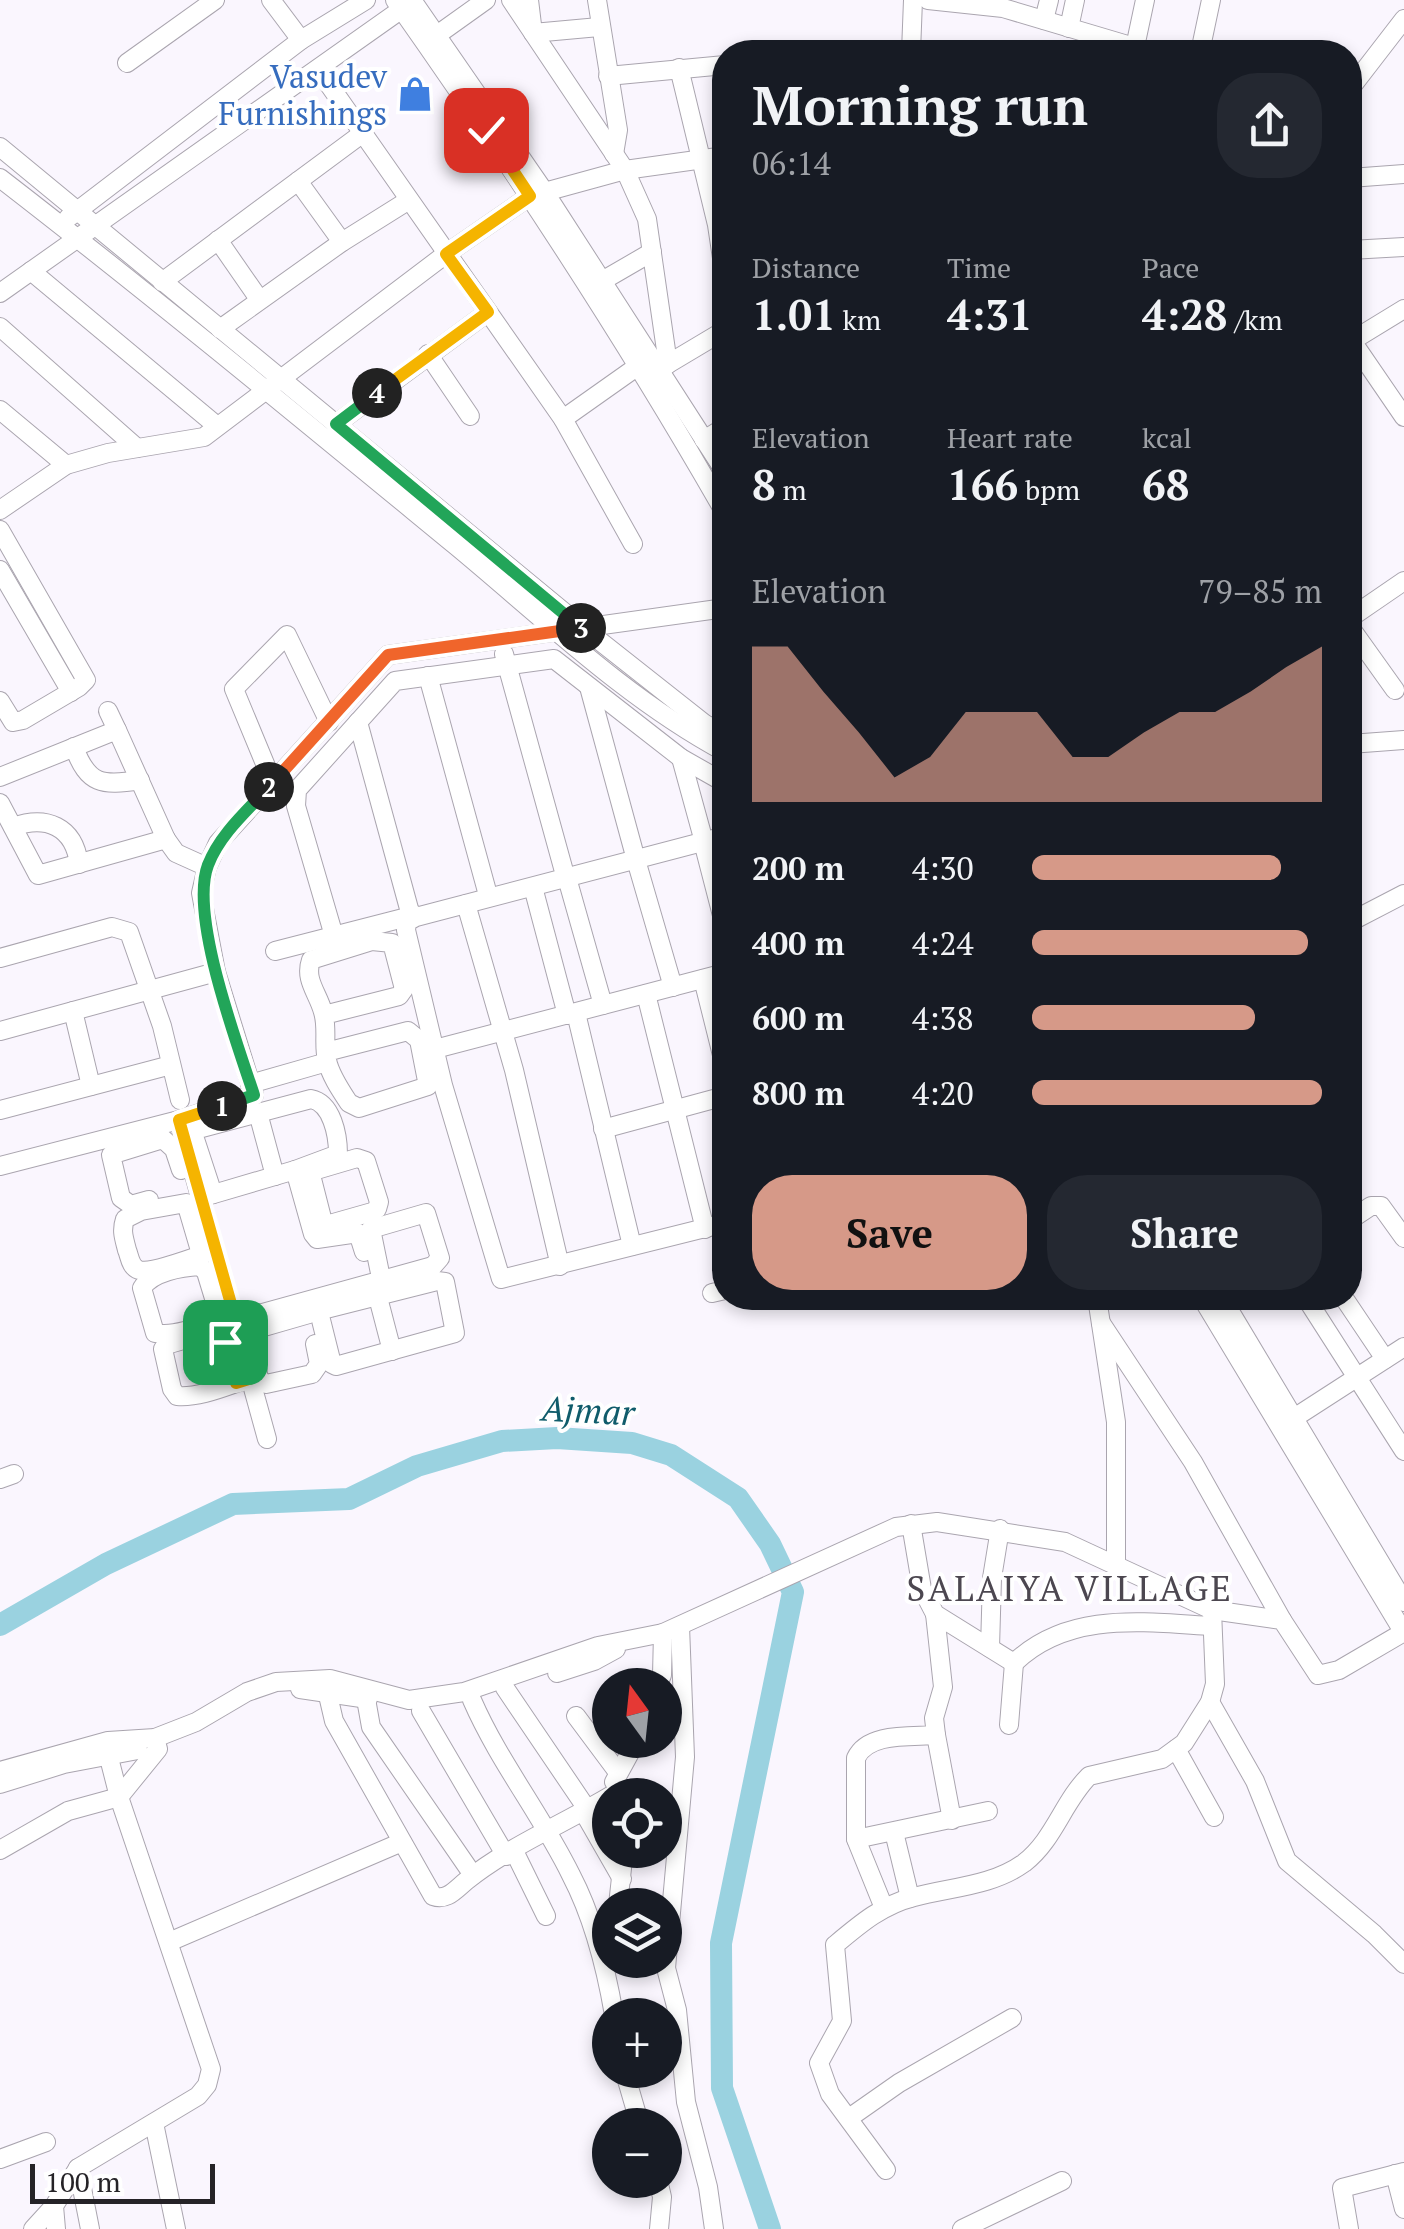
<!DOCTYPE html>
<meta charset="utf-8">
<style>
:root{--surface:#171b24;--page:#242831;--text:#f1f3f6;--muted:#9ea1a6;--accent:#d69988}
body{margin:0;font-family:"PT Serif",serif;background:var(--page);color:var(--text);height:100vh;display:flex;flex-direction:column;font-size:38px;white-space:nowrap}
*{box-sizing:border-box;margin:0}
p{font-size:32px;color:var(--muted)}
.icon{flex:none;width:55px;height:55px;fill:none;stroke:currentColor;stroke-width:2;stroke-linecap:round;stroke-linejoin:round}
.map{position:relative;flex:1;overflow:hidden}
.details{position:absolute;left:712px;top:40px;width:650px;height:1270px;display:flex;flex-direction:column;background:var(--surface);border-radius:40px;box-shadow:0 5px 15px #0003}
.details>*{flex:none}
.needle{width:65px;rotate:345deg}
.buttons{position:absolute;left:592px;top:1668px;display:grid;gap:20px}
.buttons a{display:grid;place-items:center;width:90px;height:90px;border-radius:50%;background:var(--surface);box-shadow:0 5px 15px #0003;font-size:50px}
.scale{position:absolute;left:30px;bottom:25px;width:185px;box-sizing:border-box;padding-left:10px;border:5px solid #252327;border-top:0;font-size:28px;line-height:35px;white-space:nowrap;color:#252327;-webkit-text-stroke:8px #fff;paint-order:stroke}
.pin{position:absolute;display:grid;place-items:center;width:85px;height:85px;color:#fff;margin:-42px;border-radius:20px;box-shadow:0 5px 15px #0006}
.km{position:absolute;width:50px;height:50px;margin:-25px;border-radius:50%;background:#222;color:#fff;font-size:28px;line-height:50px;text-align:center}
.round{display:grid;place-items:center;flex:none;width:105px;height:105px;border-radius:40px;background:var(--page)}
.head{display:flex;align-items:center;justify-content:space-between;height:170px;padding:0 40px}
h1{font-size:55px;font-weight:800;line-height:75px}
.metrics{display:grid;grid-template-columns:repeat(3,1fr);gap:15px;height:170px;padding:10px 40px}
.metrics div{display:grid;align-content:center}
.metrics b{font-size:42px;font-weight:800}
.metrics small{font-size:28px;font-weight:400}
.metrics p{font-size:28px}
.chart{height:280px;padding:20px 40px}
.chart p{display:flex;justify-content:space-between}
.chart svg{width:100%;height:180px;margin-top:10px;fill:var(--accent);opacity:.7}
.action{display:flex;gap:20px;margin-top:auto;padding:20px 40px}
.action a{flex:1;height:115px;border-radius:40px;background:var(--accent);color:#111;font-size:40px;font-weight:800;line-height:115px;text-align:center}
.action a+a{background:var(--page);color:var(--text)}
ul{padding:0 40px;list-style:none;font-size:32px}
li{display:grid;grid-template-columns:160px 120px 1fr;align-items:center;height:75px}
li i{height:25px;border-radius:12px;background:var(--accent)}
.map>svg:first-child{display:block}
</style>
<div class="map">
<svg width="1404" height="2229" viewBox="0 0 1404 2229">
<rect width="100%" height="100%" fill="#faf6fe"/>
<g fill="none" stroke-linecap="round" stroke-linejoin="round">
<path stroke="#9ad2e0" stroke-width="22" d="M0 1625 106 1564 233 1504 349 1499 417 1466 502 1441 557 1438 632 1443 671 1455 738 1498 770 1544 793 1592 721 1943 722 2088 770 2229"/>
<defs>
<g id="minor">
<path d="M271 0 301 40"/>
<path d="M395 0C512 166 624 336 725 513"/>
<path d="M412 0 544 191 725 472"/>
<path d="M511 0 625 170 647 219 668 364 661 370"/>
<path d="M529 0 533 33 599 27"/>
<path d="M597 0 618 130 614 154"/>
<path d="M928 0 1003 8 1151 52"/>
<path d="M1044 20 1049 0"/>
<path d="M1069 28 1075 0"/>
<path d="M437 35 486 0"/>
<path d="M1135 47 1145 0"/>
<path d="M911 52 913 0"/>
<path d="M1200 52 1211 0"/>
<path d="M127 63 215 0"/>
<path d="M679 68 717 225 725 278"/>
<path d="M318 69 563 419 633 544"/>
<path d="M608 76 725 65"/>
<path d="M1350 89 1404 19"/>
<path d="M0 147 582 627 705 724 725 735"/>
<path d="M0 178C154 297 304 421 455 545 541 616 626 699 725 752"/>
<path d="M1350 178 1404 174"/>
<path d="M298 181 342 242"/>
<path d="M68 218 301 40 366 0"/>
<path d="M218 240 259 299"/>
<path d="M1350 250 1404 247"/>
<path d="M31 271 217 426"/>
<path d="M602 281 652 252"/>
<path d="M162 282 363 133"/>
<path d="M0 293 409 4"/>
<path d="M0 327 137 448"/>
<path d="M220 329 342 242 409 200"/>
<path d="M1352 341 1404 417"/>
<path d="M1350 342 1404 309"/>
<path d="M428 354 470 416"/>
<path d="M668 364 725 330"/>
<path d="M0 410 66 465"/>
<path d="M563 419 638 366"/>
<path d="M336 424 488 312"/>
<path d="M704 440 725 427"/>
<path d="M0 510 66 465 108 453 204 437 446 254 530 196 625 170 725 156"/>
<path d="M0 530 86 680 79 687 23 720 13 722 0 701"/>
<path d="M0 570 71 692"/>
<path d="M1350 618 1404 581"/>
<path d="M1350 627 1395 690"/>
<path d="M504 654 565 875"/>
<path d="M428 676 488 895"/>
<path d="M589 687 635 856"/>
<path d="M108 711 117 730"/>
<path d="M358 722 411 916"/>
<path d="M1350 744 1404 740"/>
<path d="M74 747C88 785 102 786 140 780"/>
<path d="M681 758 703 838"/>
<path d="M0 777 117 730 166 839 176 853 207 867"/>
<path d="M273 783 234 689 287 635 329 722"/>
<path d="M0 803 38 875 166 839"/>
<path d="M13 827C46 815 74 826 79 864"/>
<path d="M725 836 416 917 407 922 406 930 443 1085 501 1279 725 1223"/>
<path d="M703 842 725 927"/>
<path d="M636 860 673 987"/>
<path d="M567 878 603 1005"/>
<path d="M533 887 567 1015"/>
<path d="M466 904 514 1070 560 1266"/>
<path d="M1350 922 1404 894"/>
<path d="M334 936 296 806 297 790 395 681 554 659 681 758 725 783"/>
<path d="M275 951 415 915"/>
<path d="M0 958 112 927 129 932 162 1026 180 1100"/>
<path d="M703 979 725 1067"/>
<path d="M646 994 705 1229"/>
<path d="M73 1011 91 1086"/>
<path d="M576 1013 632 1246"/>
<path d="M324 1015 399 996 404 989 392 943 372 941 311 960C304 980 318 993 323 1012 328 1028 323 1045 327 1060 330 1075 341 1091 349 1103L359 1108 428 1086 419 1040 408 1031 326 1052"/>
<path d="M0 1031 216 972"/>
<path d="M435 1049 725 973"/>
<path d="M250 1084 327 1062"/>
<path d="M0 1110 171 1065"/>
<path d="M258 1113 275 1176"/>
<path d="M179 1120 267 1439"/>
<path d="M603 1129 725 1096"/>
<path d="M0 1166 179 1120 254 1095 216 972 201 893 207 867 218 843 388 655 725 608"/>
<path d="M213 1194 194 1136 198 1129 311 1099C332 1103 338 1135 338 1154L295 1170"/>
<path d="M200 1198 295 1170 313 1234 317 1239 358 1233 364 1252"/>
<path d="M149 1200 131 1205 121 1198 111 1155 163 1139 174 1149 181 1170"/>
<path d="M1350 1220 1371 1206H1381L1404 1238"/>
<path d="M312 1229 372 1212 377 1209 379 1202 366 1161 357 1158 313 1171 311 1175 324 1226"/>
<path d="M201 1254 186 1203 141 1211 125 1219C121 1231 124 1238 127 1250 130 1257 130 1267 139 1270 152 1274 200 1255 215 1250"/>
<path d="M437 1281 445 1282 455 1333 336 1366 332 1364 320 1316 322 1310Z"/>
<path d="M375 1286 392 1351"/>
<path d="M712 1293 725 1290"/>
<path d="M1097 1298 1116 1422V1564"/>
<path d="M1202 1298 1404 1633"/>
<path d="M1222 1298 1404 1602"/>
<path d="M1306 1298 1404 1451"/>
<path d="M1344 1298 1385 1359"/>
<path d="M309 1314 250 1331 259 1379 266 1384 312 1374 319 1364 315 1344"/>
<path d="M220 1318 206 1272 200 1266C181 1267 152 1272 142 1288L155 1333C179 1338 212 1321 235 1314"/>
<path d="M237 1320 433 1266 440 1258 426 1213 371 1229 381 1278"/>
<path d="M1101 1323 1193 1462 1282 1620"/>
<path d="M236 1383 220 1334 211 1332 166 1345 163 1349 172 1389 177 1396C201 1398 228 1385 251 1378"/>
<path d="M1294 1418 1404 1347"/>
<path d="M0 1479 14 1474"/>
<path d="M911 1524 922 1589 935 1614 1014 1663C1068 1611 1143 1622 1211 1626"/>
<path d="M680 1626 685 1757 666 1968 677 2010 686 2102 708 2187 714 2229"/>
<path d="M990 1648 992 1578 1000 1529"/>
<path d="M557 1673 594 1661 616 1649"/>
<path d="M330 1681 327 1691 334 1721 433 1896C447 1901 455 1890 466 1881 508 1847 563 1824 610 1796"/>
<path d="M658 1685 662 1675 663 1633"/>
<path d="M505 1688 587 1809"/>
<path d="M300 1689 368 1699"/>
<path d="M366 1699 371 1727 473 1875"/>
<path d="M472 1700C499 1762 541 1814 571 1875 593 1917 606 1968 614 2015"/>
<path d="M1210 1702 1255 1781 1287 1861 1374 1934 1404 1964"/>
<path d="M421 1711 506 1856"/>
<path d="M576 1716 617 1771"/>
<path d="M1009 1725 1014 1663"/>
<path d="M936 1735 952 1820"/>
<path d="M1176 1749 1214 1817"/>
<path d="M0 1771 108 1741 155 1738 196 1722 247 1692 276 1682 330 1679 409 1700 464 1692 598 1646 663 1633 896 1527 937 1522 1065 1542 1212 1610 1282 1620 1318 1675 1339 1670 1404 1632"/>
<path d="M614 1782 637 1740"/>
<path d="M0 1784 64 1764 138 1750"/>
<path d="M583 1811 622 1879"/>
<path d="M894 1832 910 1898"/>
<path d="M856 1839 988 1811"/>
<path d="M0 1850 68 1811 119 1797 158 1749 155 1738"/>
<path d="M514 1851 546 1916"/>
<path d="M618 1905 624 1850"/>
<path d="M884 1908 856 1839V1758C868 1732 911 1737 936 1735L934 1718 943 1687 935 1614"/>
<path d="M169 1942 402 1842"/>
<path d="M624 2070 640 2125"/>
<path d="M849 2118 899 2083 1012 2018"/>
<path d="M154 2123 176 2229"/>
<path d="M0 2159 46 2142"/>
<path d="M886 2170 830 2094 819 2063 842 2021 835 1945C860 1924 882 1905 914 1897 952 1887 992 1886 1024 1863 1054 1840 1063 1802 1089 1776L1162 1759 1184 1743 1210 1702 1215 1684 1212 1610"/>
<path d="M1395 2174 1404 2209"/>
<path d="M658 2180 662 2197 659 2229"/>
<path d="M33 2229 54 2206V2209"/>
<path d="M56 2229 54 2206 78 2168"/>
<path d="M90 2229 78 2168 198 2096 207 2085 211 2069 119 1797 108 1754"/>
<path d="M962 2229 1062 2181"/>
<path d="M1349 2229 1342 2188 1404 2172"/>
</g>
</defs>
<use href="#minor" stroke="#aaa5af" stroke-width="20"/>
<use href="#minor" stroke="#fff" stroke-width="18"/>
</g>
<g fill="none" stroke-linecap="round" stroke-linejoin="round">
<defs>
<path id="split-1" d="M222 1106 179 1120 252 1378 236 1383 225 1342"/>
<path id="split-2" d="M222 1106 254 1095C237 1043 189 915 208 865 220 834 247 811 269 787"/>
<path id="split-3" d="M269 787 388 655 581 628"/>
<path id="split-4" d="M377 393 336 424 581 628"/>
<path id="split-5" d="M377 393 488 312 446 254 530 196 486 130"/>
</defs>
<use href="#split-1" stroke="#fff" stroke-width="20"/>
<use href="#split-2" stroke="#fff" stroke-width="20"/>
<use href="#split-3" stroke="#fff" stroke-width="20"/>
<use href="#split-4" stroke="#fff" stroke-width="20"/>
<use href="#split-5" stroke="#fff" stroke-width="20"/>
<use href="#split-1" stroke="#f5b400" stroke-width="12"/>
<use href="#split-2" stroke="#22a559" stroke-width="12"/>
<use href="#split-3" stroke="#f0652b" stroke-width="12"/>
<use href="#split-4" stroke="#22a559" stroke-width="12"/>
<use href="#split-5" stroke="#f5b400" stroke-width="12"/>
</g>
<defs>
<symbol id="shop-bare" viewBox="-9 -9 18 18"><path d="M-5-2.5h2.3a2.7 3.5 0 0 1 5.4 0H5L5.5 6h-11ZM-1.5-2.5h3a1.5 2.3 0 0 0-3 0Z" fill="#3f7fe0" stroke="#fff" stroke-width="2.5" paint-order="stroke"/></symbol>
</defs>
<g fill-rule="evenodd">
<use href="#shop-bare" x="390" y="69" width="50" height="50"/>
</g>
<g text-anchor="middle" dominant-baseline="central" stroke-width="8" stroke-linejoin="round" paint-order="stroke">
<g font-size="32" fill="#366cbe" stroke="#fff" text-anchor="end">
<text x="387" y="76">Vasudev<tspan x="387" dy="37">Furnishings</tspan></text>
</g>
<g font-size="35" font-style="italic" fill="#105c6b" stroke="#fff">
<text transform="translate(588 1410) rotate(3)">Ajmar</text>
</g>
<g font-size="35" letter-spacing="2.5" fill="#4c4750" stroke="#fff">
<text x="1070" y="1588">SALAIYA VILLAGE</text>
</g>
</g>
</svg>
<div class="buttons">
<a><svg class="needle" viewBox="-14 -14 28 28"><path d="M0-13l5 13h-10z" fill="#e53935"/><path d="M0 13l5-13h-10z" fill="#9ea1a6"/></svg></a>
<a><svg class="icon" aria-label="locate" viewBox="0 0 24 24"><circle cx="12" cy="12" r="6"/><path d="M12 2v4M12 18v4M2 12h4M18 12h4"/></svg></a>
<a><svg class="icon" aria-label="layers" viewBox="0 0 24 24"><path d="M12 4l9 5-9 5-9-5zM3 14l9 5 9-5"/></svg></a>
<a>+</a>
<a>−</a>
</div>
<div class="scale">100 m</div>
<div class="pin" style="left:225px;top:1342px;background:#1e9e55"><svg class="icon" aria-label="arrive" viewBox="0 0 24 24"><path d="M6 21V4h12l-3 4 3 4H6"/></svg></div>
<div class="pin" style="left:486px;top:130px;background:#d93025"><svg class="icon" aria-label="check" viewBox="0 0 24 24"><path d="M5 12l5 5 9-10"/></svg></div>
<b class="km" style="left:222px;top:1106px">1</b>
<b class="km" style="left:269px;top:787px">2</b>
<b class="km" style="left:581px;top:628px">3</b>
<b class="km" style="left:377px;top:393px">4</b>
<section class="details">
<div class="head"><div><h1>Morning run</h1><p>06:14</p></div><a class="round"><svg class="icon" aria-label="share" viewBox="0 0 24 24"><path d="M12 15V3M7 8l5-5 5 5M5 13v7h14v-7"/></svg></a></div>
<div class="metrics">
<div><p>Distance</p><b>1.01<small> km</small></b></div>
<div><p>Time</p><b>4:31</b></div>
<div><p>Pace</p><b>4:28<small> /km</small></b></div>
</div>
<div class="metrics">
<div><p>Elevation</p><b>8<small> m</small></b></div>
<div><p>Heart rate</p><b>166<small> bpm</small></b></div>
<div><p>kcal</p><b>68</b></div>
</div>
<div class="chart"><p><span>Elevation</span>79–85 m</p>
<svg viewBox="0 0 160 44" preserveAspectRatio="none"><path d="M0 44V6L10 6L20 17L30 27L40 38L50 33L60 22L70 22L80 22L90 33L100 33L110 27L120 22L130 22L140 17L150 11L160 6V44z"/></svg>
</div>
<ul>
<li><b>200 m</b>4:30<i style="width:86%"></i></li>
<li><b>400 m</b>4:24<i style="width:95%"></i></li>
<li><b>600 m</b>4:38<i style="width:77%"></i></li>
<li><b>800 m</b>4:20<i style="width:100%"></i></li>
</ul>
<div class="action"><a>Save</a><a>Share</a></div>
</section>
</div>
